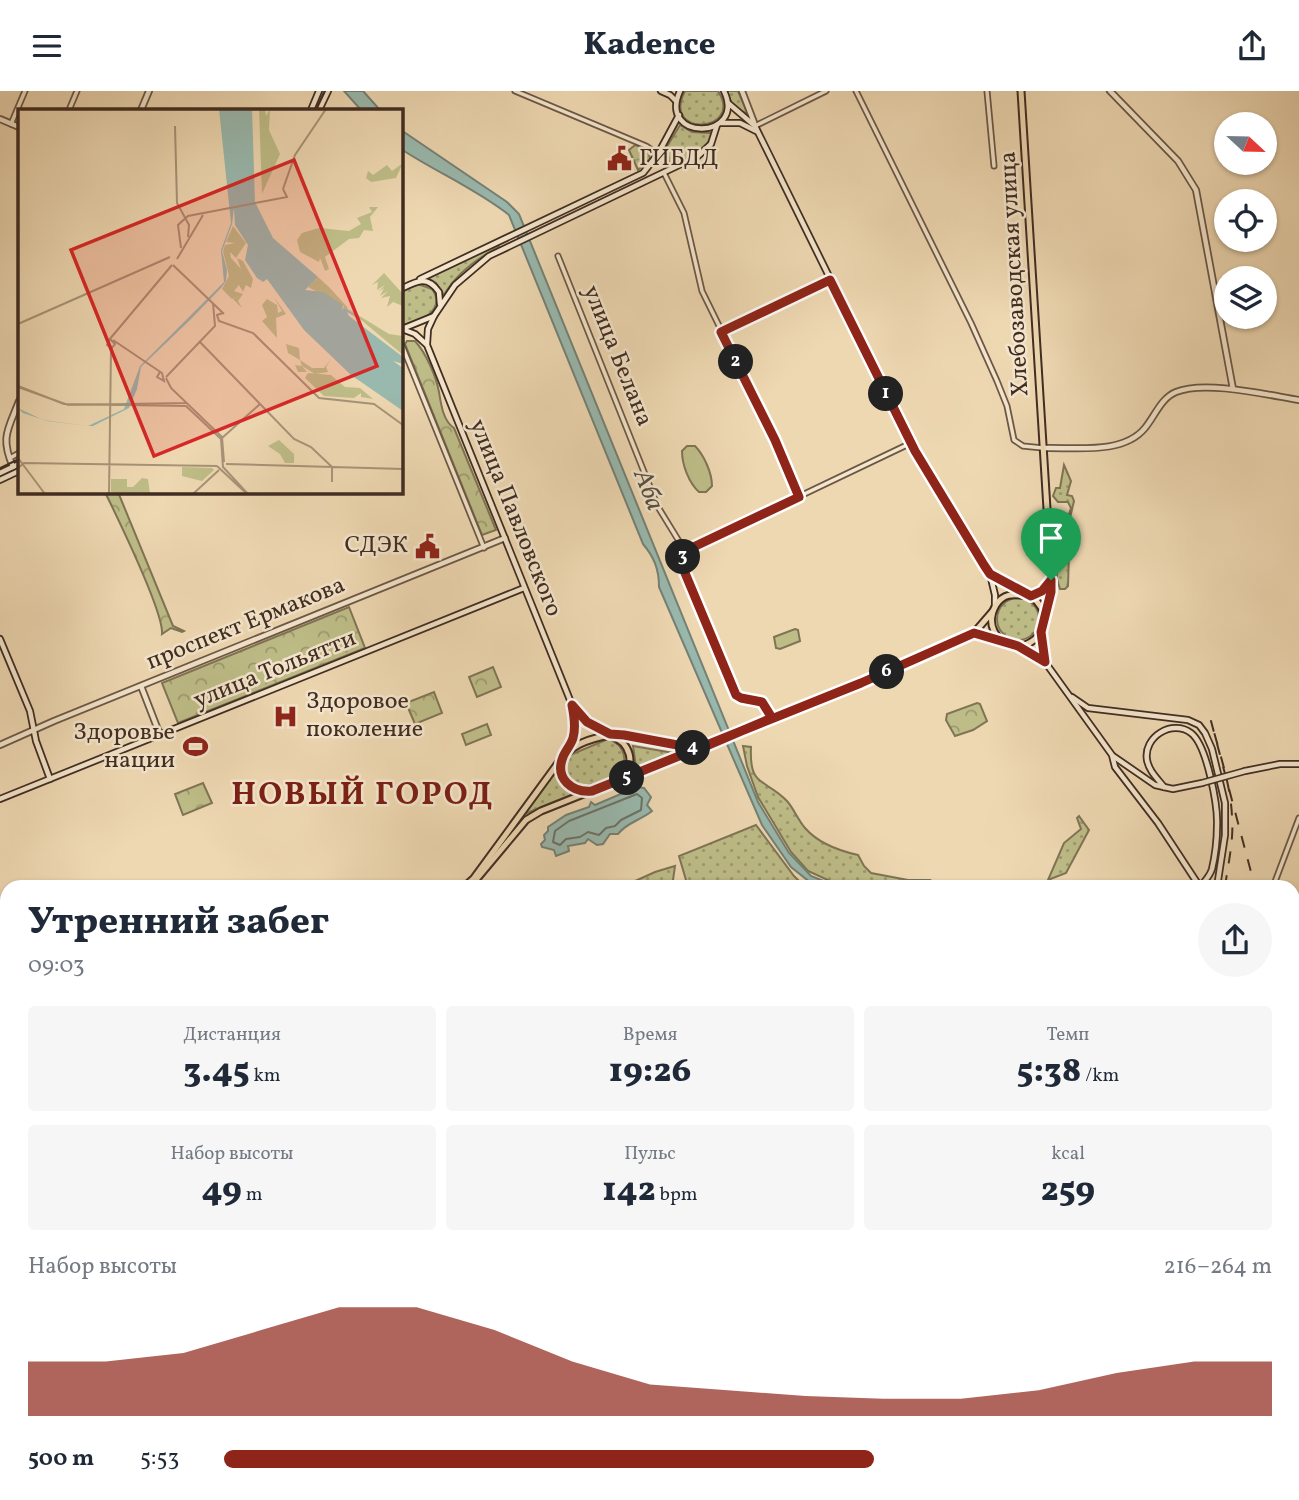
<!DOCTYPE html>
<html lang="ru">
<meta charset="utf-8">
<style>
:root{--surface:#fff;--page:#f6f6f7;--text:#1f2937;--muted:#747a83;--accent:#8f2418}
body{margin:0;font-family:Vollkorn,serif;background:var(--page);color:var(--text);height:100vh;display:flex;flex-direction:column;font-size:26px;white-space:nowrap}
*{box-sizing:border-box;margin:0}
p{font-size:23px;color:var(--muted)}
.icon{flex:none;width:38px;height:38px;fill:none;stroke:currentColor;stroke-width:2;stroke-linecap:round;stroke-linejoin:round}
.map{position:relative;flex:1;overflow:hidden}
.panel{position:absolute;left:0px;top:789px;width:1300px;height:621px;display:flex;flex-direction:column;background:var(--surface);border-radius:21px 21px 0 0;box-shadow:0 2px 5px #0004}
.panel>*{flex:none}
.needle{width:46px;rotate:112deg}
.buttons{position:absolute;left:1214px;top:21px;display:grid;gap:14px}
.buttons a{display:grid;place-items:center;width:63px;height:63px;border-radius:50%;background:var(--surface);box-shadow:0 2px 5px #0004;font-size:35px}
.pin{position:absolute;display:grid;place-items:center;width:60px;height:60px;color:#fff;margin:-72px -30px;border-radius:50% 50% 50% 0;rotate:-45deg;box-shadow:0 0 7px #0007}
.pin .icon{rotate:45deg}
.km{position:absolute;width:35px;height:35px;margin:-18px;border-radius:50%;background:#222;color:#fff;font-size:19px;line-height:35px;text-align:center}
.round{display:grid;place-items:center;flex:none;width:74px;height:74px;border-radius:37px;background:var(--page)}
.headline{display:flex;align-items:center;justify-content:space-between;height:119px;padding:0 28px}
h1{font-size:38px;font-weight:800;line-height:52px}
.metrics{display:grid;grid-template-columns:repeat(3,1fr);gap:10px;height:119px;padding:7px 28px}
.metrics div{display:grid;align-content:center;border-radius:7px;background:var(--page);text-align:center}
.metrics b{font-size:35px;font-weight:800}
.metrics small{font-size:19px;font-weight:400}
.metrics p{font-size:19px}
.chart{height:196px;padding:14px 28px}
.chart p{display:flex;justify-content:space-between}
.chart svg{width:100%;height:126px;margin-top:7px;fill:var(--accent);opacity:.7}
ul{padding:0 28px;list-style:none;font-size:23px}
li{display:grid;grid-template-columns:112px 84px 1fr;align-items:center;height:52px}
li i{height:18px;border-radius:9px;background:var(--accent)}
header{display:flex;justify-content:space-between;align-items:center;height:91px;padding:0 28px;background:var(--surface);font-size:32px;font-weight:800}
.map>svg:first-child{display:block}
</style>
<header><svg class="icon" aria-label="menu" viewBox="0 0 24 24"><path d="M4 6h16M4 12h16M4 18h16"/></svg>Kadence<svg class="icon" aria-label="share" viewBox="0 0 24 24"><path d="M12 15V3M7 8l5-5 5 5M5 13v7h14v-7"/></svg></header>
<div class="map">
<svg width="1299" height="1409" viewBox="0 0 1299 1409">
<defs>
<pattern id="grass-dots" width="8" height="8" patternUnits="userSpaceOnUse" patternTransform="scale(1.75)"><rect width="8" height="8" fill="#bebd88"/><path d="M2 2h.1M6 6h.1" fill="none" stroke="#9c9a6f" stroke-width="1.8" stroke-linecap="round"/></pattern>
<pattern id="forest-crowns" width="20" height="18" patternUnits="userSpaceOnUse" patternTransform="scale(1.75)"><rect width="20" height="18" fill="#bebd88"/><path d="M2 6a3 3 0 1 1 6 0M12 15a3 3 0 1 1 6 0" fill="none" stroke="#9c9a6f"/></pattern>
</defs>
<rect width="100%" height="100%" fill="#eed8b2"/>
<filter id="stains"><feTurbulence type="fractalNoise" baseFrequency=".00286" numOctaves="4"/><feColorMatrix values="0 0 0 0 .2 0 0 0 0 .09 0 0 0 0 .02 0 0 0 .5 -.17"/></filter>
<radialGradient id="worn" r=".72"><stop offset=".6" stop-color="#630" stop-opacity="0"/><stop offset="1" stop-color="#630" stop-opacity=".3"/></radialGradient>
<g fill="url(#grass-dots)" stroke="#7f7455" stroke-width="2">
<path d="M685 0H718C745 42 660 47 685 0Z"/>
<path d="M726 0H738L748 23 734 17Z"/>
<path d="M680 34 692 41 712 42C707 62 687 67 670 75L666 57Z"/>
<path d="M498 153 499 156C478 167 456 183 444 204L436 192 428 187Z"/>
<path d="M418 193 432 198C447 219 419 233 401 234V201Z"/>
<path d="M1064 374 1071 390 1067 404 1072 405 1074 410 1070 427 1068 495 1065 498H1060L1057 488 1055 424 1069 423 1071 417 1068 411H1058L1053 405 1056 397H1060Z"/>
<circle cx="1018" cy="528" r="21"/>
<path d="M608 648C624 653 631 672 616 683 607 689 594 693 583 696L571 690 565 677 570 664Z"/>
<path d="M633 655 674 662 636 676Z"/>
<path d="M743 655 751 656C749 697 765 687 787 710 794 718 798 729 805 737 818 752 840 760 858 764L864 775 871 782 908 789H930L944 796H843L808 780 791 761 758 706 747 675Z"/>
<path d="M556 677 564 695 576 702 522 724Z"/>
<path d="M1079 725 1089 739 1066 782 1048 789 1064 752 1081 738 1077 727Z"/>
<path d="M756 734 794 785 805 796H718L716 793 714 796H688L679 765Z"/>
<path d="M675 775 672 796H622L655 781Z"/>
</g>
<g fill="url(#forest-crowns)" stroke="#7f7455" stroke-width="2">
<path d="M635 54 648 58 650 68 638 79 629 59Z"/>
<path d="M407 250H415C426 262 436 285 439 301 441 313 443 330 454 337L496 439 482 444 405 253Z"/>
<path d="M105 401H118L173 535 184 540 182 541 171 537 162 543C164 521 117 426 105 401Z"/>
<path d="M349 516 365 557 178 632 162 592Z"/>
<path d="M493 576 501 596 477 606 469 586Z"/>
<path d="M434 601 442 622 415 633 406 612Z"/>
<path d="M977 612 980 613 987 630 973 639 955 645 946 629 947 623Z"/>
<path d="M487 633 491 644 466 654 462 643Z"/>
<path d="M203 692 212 712 183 724 175 703Z"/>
<path d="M7 1024V1154L2 1156 0 1160V1028Z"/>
<path d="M1293 1200 1299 1202V1272L1293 1267Z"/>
<path d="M1294 1305 1299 1310V1362L1293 1355Z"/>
<path d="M716 1404H827L809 1409H717Z"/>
</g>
<g fill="#bebd88" stroke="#7f7455" stroke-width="2">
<path d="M687 355H695C704 364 712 382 712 395L706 401H699C689 392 682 374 682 360Z"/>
<path d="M795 538 798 539 800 550 780 558 776 557 774 546Z"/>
</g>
<g fill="#99b9ae" stroke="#758176" stroke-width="2">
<path d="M344 0H363L380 19H361Z"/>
<path d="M401 39 507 111 519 123 758 711 789 762 811 785 838 796H816L791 776 762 734 659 496C659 478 654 466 643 453L509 124C476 98 436 81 401 58Z"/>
<path d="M637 696 644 697 651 706 647 714 652 720C641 729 626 732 618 743H610L603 753 597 754 588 748 585 752 568 755 569 760 556 765 554 759 542 756 541 753 545 749 544 744 548 740V736L566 724 589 716 591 711 595 714Z"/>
<path d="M1293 969 1299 971V1135L1293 1133Z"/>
<path d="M7 1246V1404H268L260 1409H0V1249Z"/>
</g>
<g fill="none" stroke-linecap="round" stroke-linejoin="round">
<path stroke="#6c7268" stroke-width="2" d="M637 703 642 707 641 719 621 729 615 735 606 737 599 744 588 741 580 746 566 748 560 754 553 751 555 740 569 730Z"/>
<defs>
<g id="minor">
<path d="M515 0 646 55 658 63"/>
<path d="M856 0 971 232 997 290 1007 315 1014 349 1023 355 1043 357"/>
<path d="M987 0 994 75"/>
<path d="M69 19 77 0"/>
<path d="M11 33 25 0"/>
<path d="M755 35 826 0"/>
<path d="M664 82 684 122 702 200 775 349 799 406"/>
<path d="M558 165 658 416 685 460 682 471 685 482 733 598 741 607 762 611 772 627"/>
<path d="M721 241 830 189"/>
<path d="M401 252 484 457"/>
<path d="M10 367 19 362"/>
<path d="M685 460 911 352"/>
<path d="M1273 796 1299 727"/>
<path d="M679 1404 681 1409"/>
<path d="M1137 1404 1138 1409"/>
<path d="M637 1409 651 1404"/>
<path d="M918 1409 924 1404"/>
<path d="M1281 1409 1284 1404"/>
</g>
<g id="tertiary">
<path d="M742 0 755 34"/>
<path d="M1110 0 1178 70 1196 99 1233 298"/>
<path d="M141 19 149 0"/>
<path d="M0 28 19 36"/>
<path d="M1043 357C1075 356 1123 364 1145 337 1155 325 1161 307 1176 301 1205 289 1268 304 1299 309"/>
<path d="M13 376C0 346 8 339 19 310"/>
<path d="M141 595 160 644"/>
<path d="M0 654 54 630 505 447"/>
<path d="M1077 1409 1087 1404"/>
</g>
<g id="secondary">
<path d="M661 0 670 4 676 10"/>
<path d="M680 0C657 51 747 49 724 0"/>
<path d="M728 12 755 35 915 360 990 483 995 504V515"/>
<path d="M311 19 319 0"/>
<path d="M319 19 328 0"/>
<path d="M721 32H740L756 40"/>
<path d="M420 188 643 82 658 63 679 24"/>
<path d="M401 198C417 190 427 184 439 201L440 213"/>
<path d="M402 238 415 243 427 254 572 614 587 631 610 644"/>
<path d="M402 238 434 225 455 194 489 165 698 65 711 53 717 34"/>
<path d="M427 253 428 238 434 225"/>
<path d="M0 382 19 373"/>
<path d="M0 389 19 380"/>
<path d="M991 483 1023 502"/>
<path d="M1041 541 1044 570"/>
<path d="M0 548 30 620 36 650 50 688"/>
<path d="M1019 555 1045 571 1112 664 1115 676 1158 732 1200 796"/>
<path d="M1072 606 1088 617 1188 629 1199 634 1205 642 1212 658 1225 712V744L1217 796"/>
<path d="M566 661C574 645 575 633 573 615"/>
<path d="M1113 665 1155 694 1173 698 1202 692"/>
<path d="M1245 680 1280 673H1299"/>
<path d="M1164 696C1157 687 1149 680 1147 669 1143 646 1172 628 1191 642 1207 654 1218 715 1217 735 1217 748 1215 765 1212 778 1210 785 1204 791 1200 796"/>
<path d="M0 708 524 497"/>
<path d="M1293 1399 1299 1405"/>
</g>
<g id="primary">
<path d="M1021 0 1050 466 1051 501 1045 526"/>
<path d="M1031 505C1071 537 1012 578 994 540 990 532 991 522 996 514 1005 500 1016 504 1030 505 1039 505 1046 495 1051 489"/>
<path d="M974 542 1001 550"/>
<path d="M616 644 699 658"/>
<path d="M620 689C637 673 631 652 610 644 593 647 562 655 561 676 561 689 570 700 583 701 602 701 649 678 668 670 762 632 856 594 949 555L974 542 993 520"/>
<path d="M464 796 474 787 561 668"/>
<path d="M470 796 526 729 541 720 586 702"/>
<path d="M0 996 7 994"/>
</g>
</defs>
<use href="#minor" stroke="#6c5746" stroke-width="7"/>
<use href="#tertiary" stroke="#6c5746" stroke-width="8"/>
<use href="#secondary" stroke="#402c22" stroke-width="8"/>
<use href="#primary" stroke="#402c22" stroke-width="9"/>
<use href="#minor" stroke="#f4e6cd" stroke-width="3.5"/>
<use href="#tertiary" stroke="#f4e6cd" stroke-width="4.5"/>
<use href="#secondary" stroke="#f4e6cd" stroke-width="4.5"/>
<use href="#primary" stroke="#eed8b2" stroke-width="5"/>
<g stroke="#402c22" stroke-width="2">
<path d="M316 19 325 0"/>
<path d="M0 377 19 368"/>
</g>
<g stroke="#402c22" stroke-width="2" stroke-dasharray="12 12" stroke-linecap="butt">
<path d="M1225 796C1228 773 1234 749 1232 726 1231 694 1219 661 1211 630L1255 796"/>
<path d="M1293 883 1299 890"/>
<path d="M1293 1281 1299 1288"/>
<path d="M1293 1350 1299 1355"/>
<path d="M334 1409 344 1404"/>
</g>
<defs>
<path id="secondary-bridge" d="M1202 692 1245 680"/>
</defs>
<use href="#secondary-bridge" stroke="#402c22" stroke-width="8" stroke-linecap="butt"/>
<use href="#secondary-bridge" stroke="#f4e6cd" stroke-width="4.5"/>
</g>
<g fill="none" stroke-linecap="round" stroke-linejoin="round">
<defs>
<path id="route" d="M1051 489 1042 500 1031 505 990 483 984 474 915 360 830 189 721 241 775 349 799 406 685 460 682 469 685 482 736 604 741 607 762 611 772 627 699 658 624 644 610 643 587 631 572 614C574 624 576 637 573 647 571 654 565 660 563 666 554 688 573 702 592 700L861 592 974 542 1018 555 1045 571 1041 541 1051 501V489"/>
</defs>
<use href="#route" stroke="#fff" stroke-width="14"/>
<use href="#route" stroke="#8f2418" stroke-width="9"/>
</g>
<defs>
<symbol id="civic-bare" viewBox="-9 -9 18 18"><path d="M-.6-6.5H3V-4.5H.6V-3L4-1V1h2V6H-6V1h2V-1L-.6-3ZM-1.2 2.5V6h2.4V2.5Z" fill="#8f2418" stroke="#f4e6cd" stroke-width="2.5" paint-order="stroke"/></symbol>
<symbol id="hospital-bare" viewBox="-9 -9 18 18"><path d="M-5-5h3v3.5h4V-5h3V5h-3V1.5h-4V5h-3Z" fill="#8f2418" stroke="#f4e6cd" stroke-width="2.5" paint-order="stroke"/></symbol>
<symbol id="stadium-bare" viewBox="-9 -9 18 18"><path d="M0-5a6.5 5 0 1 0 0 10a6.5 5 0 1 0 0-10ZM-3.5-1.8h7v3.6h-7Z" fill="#8f2418" stroke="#f4e6cd" stroke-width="2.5" paint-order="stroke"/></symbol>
</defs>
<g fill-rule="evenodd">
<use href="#civic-bare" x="602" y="50" width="35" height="35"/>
<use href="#civic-bare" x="410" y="438" width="35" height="35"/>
<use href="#hospital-bare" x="268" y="608" width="35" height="35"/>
<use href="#stadium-bare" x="178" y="638" width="35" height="35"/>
</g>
<g text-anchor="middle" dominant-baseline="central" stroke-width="5" stroke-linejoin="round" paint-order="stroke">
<g font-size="24" fill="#402c22" stroke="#f4e6cd" text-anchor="start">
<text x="639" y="68">ГИБДД</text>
<text x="408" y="455" text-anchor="end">СДЭК</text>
<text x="306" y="611">Здоровое<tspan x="306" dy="28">поколение</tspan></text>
<text x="175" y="642" text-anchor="end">Здоровье<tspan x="175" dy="28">нации</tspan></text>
</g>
<g font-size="24" fill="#402c22" stroke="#f4e6cd">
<text transform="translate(1015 183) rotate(-93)">Хлебозаводская улица</text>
<text transform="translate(617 265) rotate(68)">улица Белана</text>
<text transform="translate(515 427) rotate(68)">улица Павловского</text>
<text transform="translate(246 533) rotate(-22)">проспект Ермакова</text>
<text transform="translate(275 579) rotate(-22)">улица Тольятти</text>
</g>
<g font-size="26" font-style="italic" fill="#564f45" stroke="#f4e6cd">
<text transform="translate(648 399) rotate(68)">Аба</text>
</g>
<g font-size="32" font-weight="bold" letter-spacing="2" fill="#7a1f14" stroke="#f4e6cd">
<text x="363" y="705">НОВЫЙ ГОРОД</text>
</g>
</g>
<g transform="translate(18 18)">
<rect width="385" height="385" fill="#eed8b2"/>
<path d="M385 54 378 69 353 73 348 69 350 62 355 66 369 56 374 62ZM215 117 228 134 218 149 212 143 213 149 223 160 219 149 225 152 235 170 233 179 228 176 225 183 221 176 216 182 225 185 220 192 224 199 215 190 222 187 214 190 204 180 211 167 205 142 207 136 217 134 208 133ZM300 168 312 179 330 199 324 201 326 197 290 178ZM256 188 268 205 258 209 259 229 244 212 249 208 244 196 249 190 259 196 260 204 264 202Z" fill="#bebd88"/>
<path d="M241 0H247L248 7 252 0 251 21 262 45 244 85ZM351 98H360L352 108 355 122 346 121 341 129 331 130 307 148 311 160 307 162 302 149 301 153 282 143 279 131 284 124 301 119 331 122 343 115 339 109 354 103ZM366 164 385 185V197L375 193 369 198 372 187 363 189 370 182 362 187 366 179 360 183 367 176 359 181 360 173 354 176ZM330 200 371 225 385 227V246ZM268 235 281 239 282 251 294 259H306L313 250 308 258 310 263 297 265 284 257 289 263H280L277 256 284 257 282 251 270 244ZM290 264 313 266 327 278 342 279 355 290 343 288V284L336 289 306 287 287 269ZM261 331 276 345V354H267L262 345 250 337ZM164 358 194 359 196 361 184 372 164 367ZM124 369 130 370 132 385H93V370H109V378H115Z" fill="#bebd88"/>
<path d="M201 0H234L237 93 255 129 300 168 287 181 305 183 325 196 324 201 328 199 345 212 329 203 331 207 385 248V255L375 252 385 259V302L333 266 286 221 249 170 245 173 239 169 227 151 230 136 217 116 216 99 214 115 204 142 209 161 208 172 203 179 172 211 123 258 119 280 111 299 75 317H70L29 312 5 304 0 299 25 311 70 317 106 300 122 257 206 173 203 141 213 114Z" fill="#99b9ae"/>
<path fill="none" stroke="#a89378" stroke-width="2" d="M157 17 159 94 171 116 170 128M265 80 277 46 308 0M163 139 160 116 170 107 269 88 265 80M159 150 185 106M155 156 206 205M205 204 199 206 201 212 235 224 301 289 356 295 385 316M0 215 152 148M91 231 154 156M95 231 144 264 146 272 139 268 142 263M181 232 276 330 293 338 314 358V373M148 268 197 217 195 194M148 269 153 279 204 328 206 353M0 277 46 295 168 297 203 330 205 358 230 385M0 278 50 296 168 294M204 329 242 295M0 349 27 385M208 355 385 360M199 357 229 385M0 359 6 354 199 357M91 385 93 240 97 235 92 230 89 236 94 239M175 385 201 361"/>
<path fill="#d62828" fill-opacity="0.15" stroke="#d62828" stroke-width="3.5" d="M276 51 359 257 136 347 53 141Z"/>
<rect width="385" height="385" fill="none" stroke="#402c22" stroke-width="3.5"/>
</g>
<rect width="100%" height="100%" filter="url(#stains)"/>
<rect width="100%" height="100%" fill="url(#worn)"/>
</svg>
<div class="buttons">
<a><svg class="needle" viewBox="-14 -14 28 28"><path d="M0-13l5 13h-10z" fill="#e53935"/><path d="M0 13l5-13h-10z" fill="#747a83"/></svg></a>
<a><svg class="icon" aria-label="locate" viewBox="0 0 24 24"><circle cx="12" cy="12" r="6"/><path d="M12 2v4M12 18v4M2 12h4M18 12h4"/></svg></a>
<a><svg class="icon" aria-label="layers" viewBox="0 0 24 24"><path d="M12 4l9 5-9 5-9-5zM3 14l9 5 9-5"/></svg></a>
</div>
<div class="pin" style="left:1051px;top:489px;background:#1e9e55"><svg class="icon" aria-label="arrive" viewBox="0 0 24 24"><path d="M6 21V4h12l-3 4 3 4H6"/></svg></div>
<b class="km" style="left:886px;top:303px">1</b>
<b class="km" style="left:736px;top:271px">2</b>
<b class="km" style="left:683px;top:466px">3</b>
<b class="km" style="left:693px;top:657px">4</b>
<b class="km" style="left:627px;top:687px">5</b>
<b class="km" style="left:887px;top:581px">6</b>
<section class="panel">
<div class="headline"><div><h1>Утренний забег</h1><p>09:03</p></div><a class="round"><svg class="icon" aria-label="share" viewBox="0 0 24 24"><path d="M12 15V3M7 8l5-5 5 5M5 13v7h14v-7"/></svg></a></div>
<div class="metrics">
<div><p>Дистанция</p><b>3.45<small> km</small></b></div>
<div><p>Время</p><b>19:26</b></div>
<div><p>Темп</p><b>5:38<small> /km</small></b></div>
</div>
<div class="metrics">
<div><p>Набор высоты</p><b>49<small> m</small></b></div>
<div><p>Пульс</p><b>142<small> bpm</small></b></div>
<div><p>kcal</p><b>259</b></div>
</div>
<div class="chart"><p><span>Набор высоты</span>216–264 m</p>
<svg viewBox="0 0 160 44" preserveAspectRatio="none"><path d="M0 44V25L10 25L20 22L30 14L40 6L50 6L60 14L70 25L80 33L90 35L100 37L110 38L120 38L130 35L140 29L150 25L160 25V44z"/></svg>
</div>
<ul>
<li><b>500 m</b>5:53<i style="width:62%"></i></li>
</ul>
</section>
</div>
